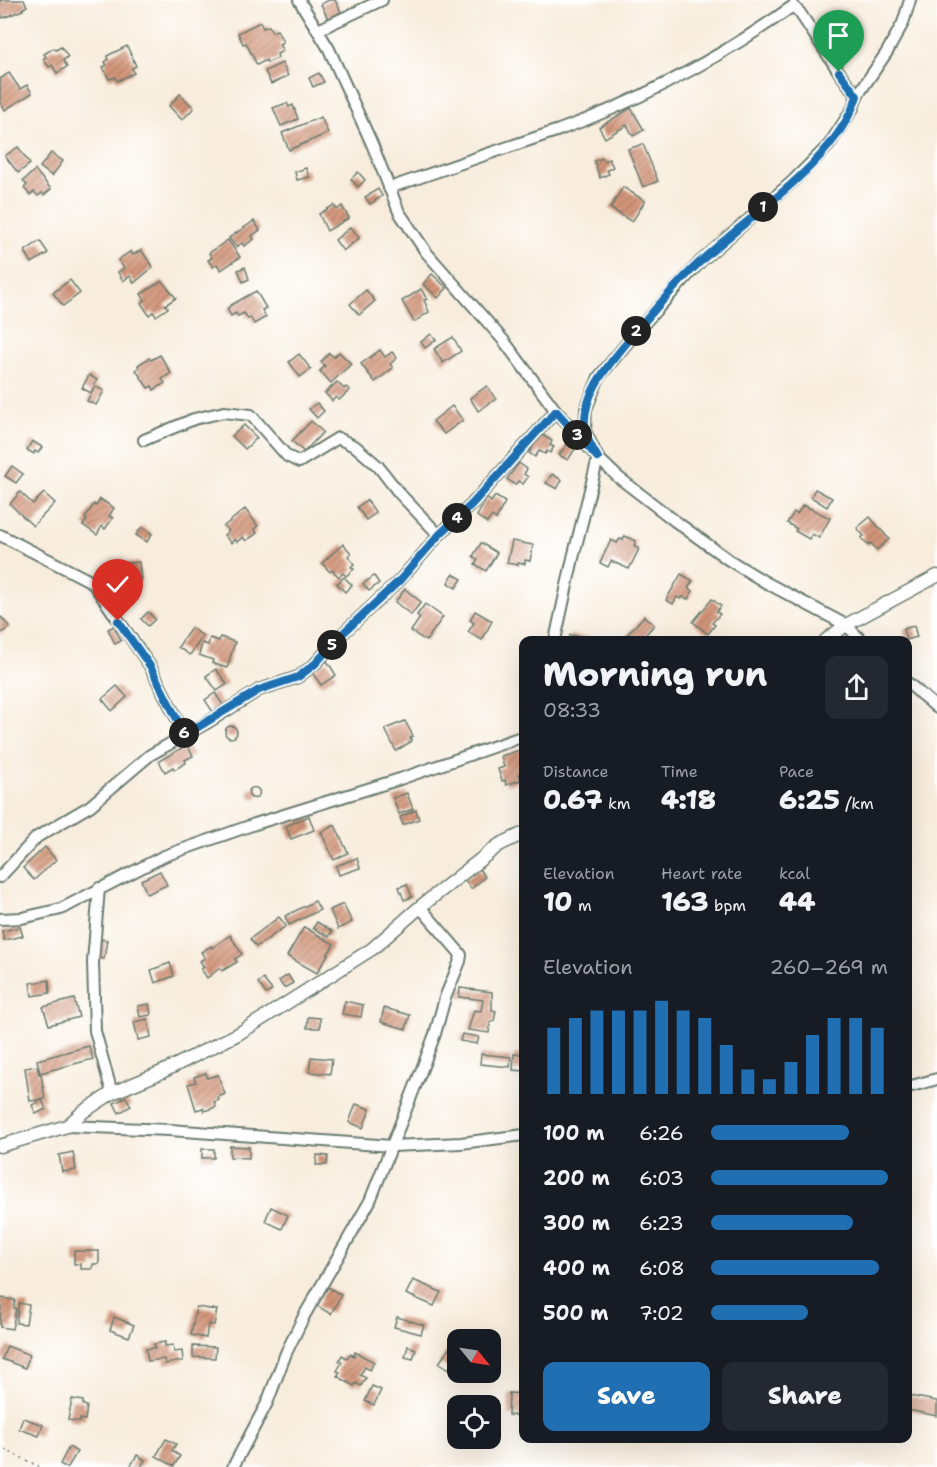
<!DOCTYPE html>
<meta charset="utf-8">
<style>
:root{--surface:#171b24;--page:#242831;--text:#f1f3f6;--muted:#9ea1a6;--accent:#1f6fb2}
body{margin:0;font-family:"Shantell Sans",sans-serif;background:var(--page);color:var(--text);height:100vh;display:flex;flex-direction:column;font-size:22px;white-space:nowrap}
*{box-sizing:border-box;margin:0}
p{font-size:20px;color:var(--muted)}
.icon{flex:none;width:33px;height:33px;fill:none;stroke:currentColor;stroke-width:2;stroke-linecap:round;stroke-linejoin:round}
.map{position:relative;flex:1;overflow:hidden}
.side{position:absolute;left:519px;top:636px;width:393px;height:807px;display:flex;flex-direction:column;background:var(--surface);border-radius:12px;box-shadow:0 6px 24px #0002}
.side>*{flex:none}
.needle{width:39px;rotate:120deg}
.buttons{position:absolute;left:447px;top:1329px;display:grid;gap:12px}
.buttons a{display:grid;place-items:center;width:54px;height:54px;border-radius:12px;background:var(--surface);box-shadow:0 6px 24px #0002;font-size:30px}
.pin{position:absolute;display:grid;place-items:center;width:51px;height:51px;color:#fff;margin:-62px -26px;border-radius:50% 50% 50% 0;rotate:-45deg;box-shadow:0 0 6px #0007}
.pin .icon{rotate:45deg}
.km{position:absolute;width:30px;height:30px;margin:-15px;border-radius:50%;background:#222;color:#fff;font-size:16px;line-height:30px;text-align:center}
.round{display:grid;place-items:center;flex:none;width:63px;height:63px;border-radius:12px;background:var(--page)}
.overview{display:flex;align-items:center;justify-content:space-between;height:102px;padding:0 24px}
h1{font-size:33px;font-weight:800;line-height:45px}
.figures{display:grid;grid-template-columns:repeat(3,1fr);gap:9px;height:102px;padding:6px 24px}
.figures div{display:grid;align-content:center}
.figures b{font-size:26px;font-weight:800}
.figures small{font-size:16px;font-weight:400}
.figures p{font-size:16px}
.chart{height:168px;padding:12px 24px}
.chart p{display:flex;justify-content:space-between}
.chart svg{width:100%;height:108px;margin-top:6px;stroke:var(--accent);stroke-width:6}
.primary-button{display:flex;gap:12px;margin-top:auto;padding:12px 24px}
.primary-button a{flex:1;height:69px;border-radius:12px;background:var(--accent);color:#fff;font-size:24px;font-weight:800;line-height:69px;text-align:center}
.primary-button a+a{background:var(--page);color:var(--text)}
ul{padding:0 24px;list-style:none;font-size:20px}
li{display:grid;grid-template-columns:96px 72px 1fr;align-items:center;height:45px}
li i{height:15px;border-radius:8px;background:var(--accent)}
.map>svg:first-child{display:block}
</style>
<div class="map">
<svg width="937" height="1467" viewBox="0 0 937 1467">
<defs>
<pattern id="building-hatch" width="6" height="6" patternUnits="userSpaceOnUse" patternTransform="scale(1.5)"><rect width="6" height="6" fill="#d39579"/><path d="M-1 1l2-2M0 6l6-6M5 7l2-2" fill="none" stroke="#ab7b64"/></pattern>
</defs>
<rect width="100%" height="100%" fill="#fff"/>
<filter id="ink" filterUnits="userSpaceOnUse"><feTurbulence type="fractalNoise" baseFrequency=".0167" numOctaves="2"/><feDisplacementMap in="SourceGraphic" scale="12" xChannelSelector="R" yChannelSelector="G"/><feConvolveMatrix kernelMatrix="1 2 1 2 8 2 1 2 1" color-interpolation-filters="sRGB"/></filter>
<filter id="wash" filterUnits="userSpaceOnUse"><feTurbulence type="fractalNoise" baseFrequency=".008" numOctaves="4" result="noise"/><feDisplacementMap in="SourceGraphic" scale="24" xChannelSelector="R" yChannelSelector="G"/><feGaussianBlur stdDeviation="1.35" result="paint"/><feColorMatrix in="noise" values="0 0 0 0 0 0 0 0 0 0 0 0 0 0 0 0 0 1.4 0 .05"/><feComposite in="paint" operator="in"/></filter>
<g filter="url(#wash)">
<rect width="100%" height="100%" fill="#f8eddd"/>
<g id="blocks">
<g fill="url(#building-hatch)">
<path d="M0 0H24L27 6 22 9 23 10 3 18 0 12Z"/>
<path d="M329 0H335L341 12 328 19 321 4Z"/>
<path d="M260 22 263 28 269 26 272 32 277 30 283 42 279 44 283 51 277 54 278 58 267 63 266 60 257 65 246 43 243 44 238 33Z"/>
<path d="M127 46 136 66 132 68 134 73 117 81 115 77 109 79 103 67 107 65 105 62 108 60 107 56Z"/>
<path d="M61 47 68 57 63 60 67 67 57 73 52 65 49 67 43 59 46 57 44 54 54 48 56 50Z"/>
<path d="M282 63 288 76 271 84 265 71Z"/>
<path d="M9 73 20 89 27 85 32 93 5 110 0 103V79Z"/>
<path d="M319 73 324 82 313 87 309 78Z"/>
<path d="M180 94 194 108 182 120 169 106Z"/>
<path d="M287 103 289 107 293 105 298 119 281 126 273 108Z"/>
<path d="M631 108 644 130 633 136 627 125 605 138 599 127Z"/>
<path d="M321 117 328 133 289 150 282 133Z"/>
<path d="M643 144 658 181 643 187 628 149Z"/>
<path d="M18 147 30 164 18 173 5 156Z"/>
<path d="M51 153 63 161 52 176 40 167Z"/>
<path d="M603 158 604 161 609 159 613 167 607 170 609 174 600 178 594 161Z"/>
<path d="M306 168 309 177 297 180 295 172Z"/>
<path d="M35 170 51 189 44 195 42 193 38 196 34 192 30 195 24 188 27 185 23 181Z"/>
<path d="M358 172 365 180 358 187 351 179Z"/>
<path d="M623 187 645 201 632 222 610 208Z"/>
<path d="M378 189 382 196 370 204 365 197Z"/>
<path d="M334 205 337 210 342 206 349 218 327 231 319 214Z"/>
<path d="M254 221 260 230 252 236 254 239 244 246 242 243 236 247 229 238Z"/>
<path d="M351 227 359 238 343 251 335 240Z"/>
<path d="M228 240 240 257 221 270 217 264 213 267 208 260 212 258 209 253Z"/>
<path d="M40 241 48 253 32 263 25 251Z"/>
<path d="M141 250 153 267 134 283 130 276 123 281 118 272 124 268 118 260 131 251 133 255Z"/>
<path d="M245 267 249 279 243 282 238 270Z"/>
<path d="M432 274 447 288 438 298 423 284Z"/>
<path d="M70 280 80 293 63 306 53 293Z"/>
<path d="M162 281 176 298 165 305 168 308 156 316 153 312 149 315 141 303 145 300 141 294Z"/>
<path d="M421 289 427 299 424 300 429 312 414 322 402 301Z"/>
<path d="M366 290 375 301 359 315 350 304Z"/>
<path d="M256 291 266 308 262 310 266 317 254 324 250 317 248 319 244 313 238 316 236 313 231 316 227 309 231 305Z"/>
<path d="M431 334 436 340 425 348 421 342Z"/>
<path d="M453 337 461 351 443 363 434 349Z"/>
<path d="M380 350 385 357 392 352 397 358 390 364 393 368 375 382 361 364Z"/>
<path d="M339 352 351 364 331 383 320 371 325 366 321 362 329 353 334 357Z"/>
<path d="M299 354 311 369 300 377 289 362Z"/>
<path d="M160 355 171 373 162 379 165 383 154 390 152 386 148 388 136 370 139 367 138 365 149 358 151 360Z"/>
<path d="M89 375 97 380 91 393 82 388Z"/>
<path d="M337 382 344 389 346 387 350 390 339 400 336 397 332 401 325 393Z"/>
<path d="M95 386 104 391 96 405 87 401Z"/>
<path d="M487 386 496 399 478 411 470 398Z"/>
<path d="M317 403 324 411 317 418 309 409Z"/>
<path d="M452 406 463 420 444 434 433 421Z"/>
<path d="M311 421 323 432 304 452 292 441Z"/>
<path d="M244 425 257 438 245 449 232 436Z"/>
<path d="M541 434 552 441 550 445 554 447 550 453 547 451 545 454 539 451 535 457 529 453Z"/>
<path d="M32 441 42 447 38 453 35 451 34 454 27 450Z"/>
<path d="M567 444 575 449 568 460 559 455Z"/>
<path d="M519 463 527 469 524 474 528 477 523 484 518 481 515 485 507 479Z"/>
<path d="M12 466 23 474 16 483 5 476Z"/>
<path d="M552 474 562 480 557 489 546 483Z"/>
<path d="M815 489 832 498 827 507 811 497Z"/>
<path d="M20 492 33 504 44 493 55 503 33 526 10 504Z"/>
<path d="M495 496 505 502 496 519 492 516 487 523 477 516 487 498 491 502Z"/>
<path d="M100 499 114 508 109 516 113 518 105 529 102 526 97 535 83 525 87 520 85 518 94 504 96 506Z"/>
<path d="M367 500 376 513 366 520 357 507Z"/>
<path d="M803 505 830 518 819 538 812 534 809 539 795 531 797 529 787 523 794 512 797 514Z"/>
<path d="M245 509 258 526 254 529 257 533 246 541 243 537 237 542 235 539 231 543 224 535 229 531 224 526Z"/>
<path d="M870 517 889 539 877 550 871 543 868 545 861 538 864 536 857 528Z"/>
<path d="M142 527 152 534 147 542 136 535Z"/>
<path d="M625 536 636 541 634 546 639 549 629 569 611 561 608 567 600 563 611 540 617 543 620 539 623 540Z"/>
<path d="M512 541 533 545 530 561 525 560V564L518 563V565L507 563Z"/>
<path d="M481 543 497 553 486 571 475 564 478 560 473 556Z"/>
<path d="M343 544 351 553 348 556 354 564 351 567 354 569 346 576 343 573 339 577 332 570 330 572 322 563Z"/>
<path d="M139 562 141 581 125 583 123 564Z"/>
<path d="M453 574 462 579 456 588 448 583Z"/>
<path d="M681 574 693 581 688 588 693 591 688 599 683 597 681 599 677 597 673 604 666 600Z"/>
<path d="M374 576 379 583 369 591 363 584Z"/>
<path d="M344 577 352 585 345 592 337 584Z"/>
<path d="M405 589 421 602 411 615 395 602Z"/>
<path d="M712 599 721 606 716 612 720 614 712 623 715 625 708 634 693 622Z"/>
<path d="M425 604 443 617 426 641 411 631 420 618 417 615Z"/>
<path d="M475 611 492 621 482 640 468 632 474 623 470 620Z"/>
<path d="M148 612 155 619 148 626 141 619Z"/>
<path d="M644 616 654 625 641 640H626L624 638Z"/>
<path d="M1 617 10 627 0 634V618Z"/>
<path d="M114 626 121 641 115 644 108 629Z"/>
<path d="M914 626 917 637 906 640 903 629Z"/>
<path d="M191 628 203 636 190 655 178 647Z"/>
<path d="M570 635 594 638 593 640H569Z"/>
<path d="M220 637 235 642 227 668 212 663 213 660 199 655 202 643 208 645 210 638 219 641Z"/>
<path d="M327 661 336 675 321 685 311 671Z"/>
<path d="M216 669 227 684 217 691 206 676Z"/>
<path d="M117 686 127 697 112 711 102 699Z"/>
<path d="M215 693 223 705 213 712 205 700Z"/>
<path d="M405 721 413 736 410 738 412 741 396 751 385 729Z"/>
<circle cx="231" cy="732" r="6"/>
<path d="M187 745 193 756 185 760 186 763 174 770 173 767 165 772 159 761Z"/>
<path d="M523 749 524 772 519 773 521 780 506 785 505 780 502 781 498 769 504 767 501 756Z"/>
<circle cx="254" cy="793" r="5.5"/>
<path d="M407 793 413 809 399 814 393 798Z"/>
<path d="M416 810 419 819 403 825 400 817Z"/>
<path d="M309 816 314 830 291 839 286 826Z"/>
<path d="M335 825 348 853 334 860 321 832Z"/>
<path d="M45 847 56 860 34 880 23 868Z"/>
<path d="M357 858 360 868 339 875 336 866Z"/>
<path d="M479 869 485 877 471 889 465 880Z"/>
<path d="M160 871 167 885 147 894 141 880Z"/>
<path d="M407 884 412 897 404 900 399 887Z"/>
<path d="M315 901 320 910 289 925 285 916Z"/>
<path d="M343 904 352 922 338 929 330 910Z"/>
<path d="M279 917 286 926 256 947 250 939Z"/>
<path d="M317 922 332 931 329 937 313 928Z"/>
<path d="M20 927 23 936 4 940 2 931Z"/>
<path d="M304 927 334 944 317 973 287 956Z"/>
<path d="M230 935 242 954 235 959 237 962 222 971 220 968 207 978 201 969 204 967 200 961 205 958 201 952 211 946 212 948Z"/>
<path d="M98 939 107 940 104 959 95 958Z"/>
<path d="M170 963 174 976 155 983 151 970Z"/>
<path d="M288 975 293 983 284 988 279 981Z"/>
<path d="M263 979 272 990 266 994 258 983Z"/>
<path d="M49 980 50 993 32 996 30 983Z"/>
<path d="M460 988 492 992V1010L496 1011 494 1021 490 1023 489 1033 468 1030 474 1010 481 1011 483 1000 459 997Z"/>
<path d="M74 999 79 1017 49 1025 43 1007Z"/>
<path d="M345 1001 363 1005 361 1017 342 1014Z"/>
<path d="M149 1004 151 1015 140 1017 138 1006Z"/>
<path d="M384 1008 410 1015 406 1029 381 1022Z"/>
<path d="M308 1017 320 1018V1028H307Z"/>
<path d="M148 1019 151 1037 138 1040 134 1022Z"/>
<path d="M462 1034 479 1037 477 1044 460 1041Z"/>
<path d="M89 1046 93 1059 40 1073 37 1060Z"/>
<path d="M481 1054 511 1057 510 1067 480 1064Z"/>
<path d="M514 1054H524V1071L513 1070Z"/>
<path d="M311 1057 332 1059 330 1074 309 1072Z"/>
<path d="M37 1066 39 1074H41L45 1099 30 1101 25 1068Z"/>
<path d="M206 1073 207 1078 218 1075 225 1094 218 1097 219 1100 214 1102 216 1107 204 1111 203 1108 196 1110 188 1084 196 1082 194 1077Z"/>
<path d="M126 1097 131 1106 119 1113 114 1103Z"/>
<path d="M42 1100 46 1109 36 1114 32 1105Z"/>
<path d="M356 1104 370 1109 363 1128 349 1122Z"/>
<path d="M230 1146 249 1147V1158L230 1157Z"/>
<rect x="202" y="1149" width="12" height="9"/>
<path d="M73 1152 76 1170 62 1172 59 1155Z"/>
<path d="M317 1155 328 1156 327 1165H316Z"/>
<path d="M271 1207 288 1215 282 1229 265 1221Z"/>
<path d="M74 1251H99V1264H93L92 1269H81V1264H74Z"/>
<path d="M413 1280 441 1292 434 1306 406 1294Z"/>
<path d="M328 1287 341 1295 331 1314 317 1306Z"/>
<path d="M1 1298 15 1300 14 1308 16 1309 12 1329 0 1327Z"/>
<path d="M19 1303 29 1305 26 1324 16 1323Z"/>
<path d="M196 1307 217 1310 214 1325 208 1324 206 1338 191 1335Z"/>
<path d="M114 1317 134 1325 129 1337 110 1330Z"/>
<path d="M397 1317 424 1325 421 1334 394 1327Z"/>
<path d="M165 1342V1346L173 1345 174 1352 182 1351 183 1361 165 1364 164 1359 148 1361 146 1349 155 1348 154 1344Z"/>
<path d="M7 1346 30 1355 25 1368 2 1359Z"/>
<path d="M193 1346 216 1347 215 1358 193 1357Z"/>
<path d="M408 1346 416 1349 413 1359 405 1357Z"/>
<path d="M450 1347 458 1352V1360L451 1370 439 1363Z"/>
<path d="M355 1352 374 1362 370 1370 365 1367 360 1375 366 1378 361 1386 356 1383 354 1386 337 1376 340 1372 337 1371 342 1362 339 1361 342 1355 347 1358 350 1354 354 1356Z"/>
<path d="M372 1386 381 1390 374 1405 365 1401Z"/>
<path d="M509 1393 524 1394V1416L508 1415Z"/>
<path d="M910 1396 937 1401V1416L908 1410Z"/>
<path d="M72 1399 83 1401V1405L87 1406 85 1420 80 1419V1422L68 1420Z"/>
<path d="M23 1418 43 1425 39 1436 19 1429Z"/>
<path d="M166 1439 176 1444 172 1451 180 1456 174 1466 156 1456Z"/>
<path d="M69 1447 77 1452 68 1467H65L60 1464Z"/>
<path d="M137 1455 145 1460 141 1467H130Z"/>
</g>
</g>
</g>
<g filter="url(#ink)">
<use href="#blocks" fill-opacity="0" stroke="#6b7b6f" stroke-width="1.5"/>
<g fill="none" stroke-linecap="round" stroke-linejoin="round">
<defs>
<g id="minor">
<path d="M299 0 329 49 372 144 399 212 426 252 504 341 556 411 598 458 618 477 675 521 729 560 765 582 846 625 861 640"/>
<path d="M318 30 382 0"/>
<path d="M389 188C446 168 502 149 559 130 642 100 721 57 793 6L800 13 839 72 857 96"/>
<path d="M144 440 194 419 224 412 251 415 287 456 299 462 338 438 356 447 378 466 399 493 439 535"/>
<path d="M0 535 92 582 150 666 185 735"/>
<path d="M555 640 573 558 598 458 585 431 586 409 599 377 637 331 701 261 792 182 829 145 853 108 857 96 887 52 903 23 910 0"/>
<path d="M908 683 937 708"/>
<path d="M0 877 37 837 90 806 150 755 205 724 259 690 298 677 315 664 341 635 400 580 439 535 472 504 556 411"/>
<path d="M99 888 93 962 95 1031 112 1093"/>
<path d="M0 919 22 918 61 909 164 856 255 824 400 779 524 736"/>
<path d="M908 1087 937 1079"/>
<path d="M67 1126 170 1130 392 1146 461 1143 524 1135"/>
<path d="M233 1467 267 1403 286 1353 304 1316 370 1201 420 1074 435 1034 445 998 460 961 461 955 458 951 420 907"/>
</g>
<g id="tertiary">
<path d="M826 640 846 625 937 576"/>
<path d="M0 1146 67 1126 83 1112 112 1093 162 1072 238 1034 372 949 420 907 499 845 524 833"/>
</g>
</defs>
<use href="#minor" stroke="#6b7b6f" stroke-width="14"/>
<use href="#tertiary" stroke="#6b7b6f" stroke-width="15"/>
<path stroke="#6b7b6f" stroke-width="2" stroke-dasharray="1.5 4.5" stroke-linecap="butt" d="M0 1447 40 1467"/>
<use href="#minor" stroke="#fff" stroke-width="10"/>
<use href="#tertiary" stroke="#fff" stroke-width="12"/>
</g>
</g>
<g fill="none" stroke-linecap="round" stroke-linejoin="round" filter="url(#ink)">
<defs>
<path id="route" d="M118 621 150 666 185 735 259 690 298 677 315 664 341 635 400 580 439 535 472 504 556 411 598 458C594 450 586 439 585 429 582 396 605 369 625 345 649 316 674 286 702 260 750 215 837 161 857 96L839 72"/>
</defs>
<use href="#route" stroke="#fff" stroke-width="12"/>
<use href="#route" stroke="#1f6fb2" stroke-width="8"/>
</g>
</svg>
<div class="buttons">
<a><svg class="needle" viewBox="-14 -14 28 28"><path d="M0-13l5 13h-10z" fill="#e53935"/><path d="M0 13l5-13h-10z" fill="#9ea1a6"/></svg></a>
<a><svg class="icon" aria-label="locate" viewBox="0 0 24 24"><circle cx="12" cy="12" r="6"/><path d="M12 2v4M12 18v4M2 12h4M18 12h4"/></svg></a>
</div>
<div class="pin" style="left:839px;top:72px;background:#1e9e55"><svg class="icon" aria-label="arrive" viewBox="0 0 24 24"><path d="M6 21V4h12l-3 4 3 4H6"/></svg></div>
<div class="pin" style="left:118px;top:621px;background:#d93025"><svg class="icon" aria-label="check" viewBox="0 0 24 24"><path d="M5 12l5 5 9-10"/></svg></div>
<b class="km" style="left:763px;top:207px">1</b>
<b class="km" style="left:636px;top:331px">2</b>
<b class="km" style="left:577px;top:435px">3</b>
<b class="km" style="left:457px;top:518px">4</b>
<b class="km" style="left:332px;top:645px">5</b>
<b class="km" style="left:184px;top:733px">6</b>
<section class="side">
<div class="overview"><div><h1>Morning run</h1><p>08:33</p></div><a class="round"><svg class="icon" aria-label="share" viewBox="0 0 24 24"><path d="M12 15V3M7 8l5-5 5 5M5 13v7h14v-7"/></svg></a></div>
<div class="figures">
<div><p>Distance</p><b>0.67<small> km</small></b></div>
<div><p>Time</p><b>4:18</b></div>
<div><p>Pace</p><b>6:25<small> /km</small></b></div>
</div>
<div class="figures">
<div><p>Elevation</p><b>10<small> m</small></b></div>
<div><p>Heart rate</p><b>163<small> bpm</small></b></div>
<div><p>kcal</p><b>44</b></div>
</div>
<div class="chart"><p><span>Elevation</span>260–269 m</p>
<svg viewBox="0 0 160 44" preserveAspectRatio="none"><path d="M5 44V17M15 44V13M25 44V10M35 44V10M45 44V10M55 44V6M65 44V10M75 44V13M85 44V24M95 44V34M105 44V38M115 44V31M125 44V20M135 44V13M145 44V13M155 44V17"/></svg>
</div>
<ul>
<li><b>100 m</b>6:26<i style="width:78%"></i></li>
<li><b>200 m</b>6:03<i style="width:100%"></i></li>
<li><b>300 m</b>6:23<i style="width:80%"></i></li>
<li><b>400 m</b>6:08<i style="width:95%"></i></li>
<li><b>500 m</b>7:02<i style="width:55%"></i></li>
</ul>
<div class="primary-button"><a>Save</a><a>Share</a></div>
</section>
</div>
